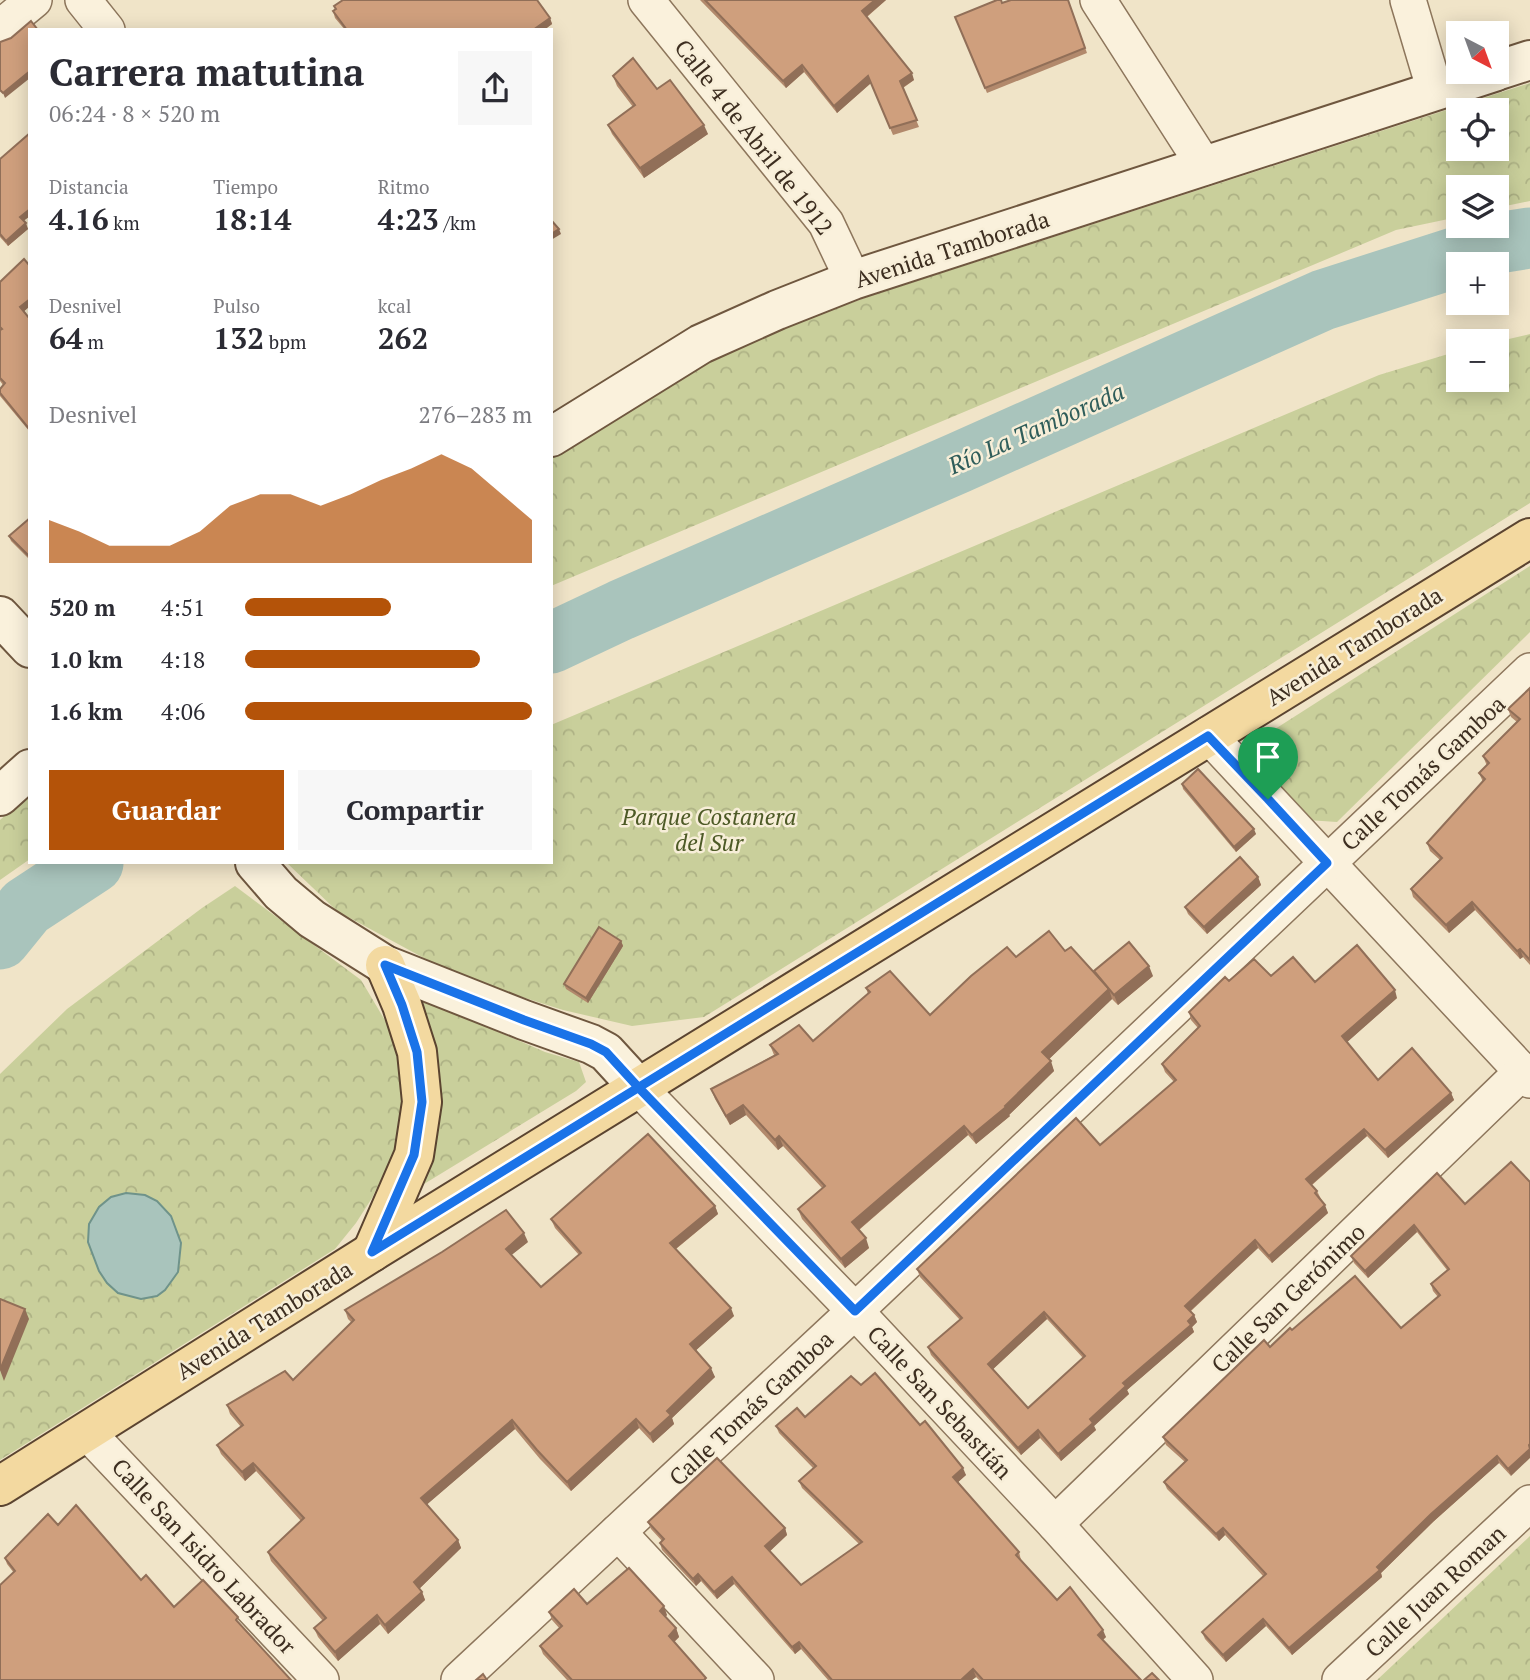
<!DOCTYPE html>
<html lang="es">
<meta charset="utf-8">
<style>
:root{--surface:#fff;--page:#f7f7f7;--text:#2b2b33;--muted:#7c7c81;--accent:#b45309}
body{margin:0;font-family:"PT Serif",serif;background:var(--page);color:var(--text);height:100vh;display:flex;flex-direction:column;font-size:26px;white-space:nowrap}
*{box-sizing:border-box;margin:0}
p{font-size:23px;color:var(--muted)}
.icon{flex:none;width:38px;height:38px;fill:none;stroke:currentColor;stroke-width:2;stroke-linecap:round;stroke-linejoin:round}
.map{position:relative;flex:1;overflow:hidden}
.side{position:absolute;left:28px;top:28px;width:525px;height:836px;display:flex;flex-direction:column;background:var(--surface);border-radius:0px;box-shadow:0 4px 18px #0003}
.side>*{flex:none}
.needle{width:46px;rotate:139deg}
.controls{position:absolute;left:1446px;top:21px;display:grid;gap:14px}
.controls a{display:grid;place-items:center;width:63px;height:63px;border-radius:0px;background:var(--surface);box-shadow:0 4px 18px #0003;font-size:35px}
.pin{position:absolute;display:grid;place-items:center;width:60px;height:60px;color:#fff;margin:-72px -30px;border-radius:50% 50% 50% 0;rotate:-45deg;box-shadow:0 0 7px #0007}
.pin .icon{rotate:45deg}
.round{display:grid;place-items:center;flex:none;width:74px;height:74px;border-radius:0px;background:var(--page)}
.headline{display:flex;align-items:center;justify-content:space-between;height:119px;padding:0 21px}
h1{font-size:38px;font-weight:800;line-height:52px}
.metrics{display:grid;grid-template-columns:repeat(3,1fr);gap:10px;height:119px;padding:7px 21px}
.metrics div{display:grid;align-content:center}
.metrics b{font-size:30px;font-weight:800}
.metrics small{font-size:19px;font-weight:400}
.metrics p{font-size:19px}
.chart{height:196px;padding:14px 21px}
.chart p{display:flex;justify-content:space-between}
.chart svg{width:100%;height:126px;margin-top:7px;fill:var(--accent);opacity:.7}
.primary-button{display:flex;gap:14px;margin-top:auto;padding:14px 21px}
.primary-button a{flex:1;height:80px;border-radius:0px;background:var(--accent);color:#fff;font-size:28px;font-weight:800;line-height:80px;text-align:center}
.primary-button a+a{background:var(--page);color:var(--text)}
ul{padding:0 21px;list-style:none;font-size:23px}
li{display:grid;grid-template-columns:112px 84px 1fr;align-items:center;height:52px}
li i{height:18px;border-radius:9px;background:var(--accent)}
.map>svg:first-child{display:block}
</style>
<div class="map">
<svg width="1530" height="1680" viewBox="0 0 1530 1680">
<defs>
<pattern id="park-crowns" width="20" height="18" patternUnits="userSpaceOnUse" patternTransform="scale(1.75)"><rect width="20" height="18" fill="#c9cf9b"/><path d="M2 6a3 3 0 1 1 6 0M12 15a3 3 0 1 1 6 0" fill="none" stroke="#aeb285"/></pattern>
</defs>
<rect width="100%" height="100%" fill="#f0e4c8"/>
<g fill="url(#park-crowns)" fill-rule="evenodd">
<path d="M1530 83V201L1496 208V187H1458V217L1396 230 551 586V459L710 362 782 328 870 296ZM1458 110H1496V149H1458Z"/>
<path d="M1530 334V503L704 1017 632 1026 563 1010 459 977 337 911 287 863H551V725L1379 375 1458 351V380H1496V342Z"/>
<path d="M1530 566V632L1337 822 1307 820 1247 747Z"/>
<path d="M30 793V859L0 880V820Z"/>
<path d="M235 886 361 980 386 1022 402 1067 400 1141 372 1198 356 1223 335 1249 0 1460V1074L67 1009 202 908Z"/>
<path d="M422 999 545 1052 579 1062 586 1082 576 1091 424 1184 433 1159 439 1116V1064Z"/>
<path d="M1530 1536V1680H1377Z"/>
</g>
<path fill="#a9c4bc" stroke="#6f938a" stroke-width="2" d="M126 1193 145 1195 157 1201 171 1216 181 1243 178 1272 165 1290 157 1296 141 1299 118 1293 107 1283 99 1271 88 1242 89 1224 99 1207 111 1197Z"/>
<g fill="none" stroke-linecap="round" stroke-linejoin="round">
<g stroke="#a9c4bc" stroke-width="61">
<path d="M551 643 621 610 958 463 1323 300 1504 242 1530 238"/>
<path d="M0 939 26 907 93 863"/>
</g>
<defs>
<g id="minor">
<path d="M83 0 107 30"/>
<path d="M646 0 826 223 853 280"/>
<path d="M1098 0 1205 167"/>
<path d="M1408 0 1435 91"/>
<path d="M0 28 34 0"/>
<path d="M1208 735 1530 1080"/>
<path d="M639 1088 855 1311 1055 1524 1195 1680"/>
<path d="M87 1432 321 1680"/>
<path d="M1055 1524 1522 1072"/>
<path d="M618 1532 756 1680"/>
<path d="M459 1680 855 1311 1530 671"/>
<path d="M1340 1680 1530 1503"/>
</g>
<g id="secondary">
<path d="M1496 71 1530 60"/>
<path d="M551 437 701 344 777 310 853 280 1494 72"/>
<path d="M0 616 30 648"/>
<path d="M0 796 30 769"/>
<path d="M255 863 281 893 312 919 385 965 524 1020 591 1044 606 1052 639 1088"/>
</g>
<g id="primary">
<path d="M372 1252 414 1155 422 1102 417 1052 402 1005 385 965"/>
<path d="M0 1486 372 1252 1530 538"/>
</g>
</defs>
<use href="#minor" stroke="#8d765c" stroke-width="38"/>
<use href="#secondary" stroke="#6f573f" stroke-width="42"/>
<use href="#primary" stroke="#5b4430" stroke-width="42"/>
<use href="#minor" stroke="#faf1dc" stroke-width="35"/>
<use href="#secondary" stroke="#faf1dc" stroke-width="38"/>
<use href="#primary" stroke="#f3d9a0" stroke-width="38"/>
</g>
<g fill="#b2896c" fill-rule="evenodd">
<path d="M700 0H886L867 17 914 80 903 88 919 127 893 135 871 83 837 113 804 72 786 88Z"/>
<path d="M1068 0 1087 53 987 93 955 17 1002 3Z"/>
<path d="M334 6 550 18 552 24 544 30H345L335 18 333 11 335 10Z"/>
<path d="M613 76 657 89 708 134 644 178 612 134 608 125 633 107 617 86Z"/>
<path d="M30 133V216L23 221 28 229 8 246 0 237V159Z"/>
<path d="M0 282 30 306 24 311 30 319V432L0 396V389L3 385 0 381Z"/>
<path d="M30 518V560L11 541 9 536Z"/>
<path d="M1530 688V965L1523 957 1520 959 1475 910 1449 933 1413 897 1411 889 1440 860 1430 851 1427 843 1483 782 1479 773 1487 766 1483 756 1517 722 1511 717 1508 709Z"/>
<path d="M1182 784 1256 834 1236 852 1183 789Z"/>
<path d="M1258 877 1261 885 1207 934 1188 914 1185 907Z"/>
<path d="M621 941 623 946 588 1003 566 989 564 984Z"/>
<path d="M1065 951 1094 973 1153 976 1118 1005 1112 999 1049 1059 1054 1071 1009 1115 1010 1116 976 1144 968 1135 859 1230 869 1248 845 1268 802 1219 798 1209 822 1188 783 1146 778 1150 746 1115 730 1125 715 1099 711 1089 774 1055 770 1045 813 1041 868 994 866 988 930 1015 1016 957Z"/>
<path d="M1271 976 1315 982 1397 998 1347 1042 1378 1080 1451 1093 1454 1100 1388 1158 1367 1136 1312 1185 1317 1191 1328 1213 1272 1263 1258 1248 1191 1311 1194 1315 1197 1322 1192 1327 1194 1332 1127 1390 1129 1394 1094 1426 1096 1430 1061 1461 1040 1438 1021 1455 931 1355 928 1347 960 1320 920 1277 917 1269 1100 1145 1174 1082 1165 1072 1162 1064 1198 1028 1191 1020 1189 1012 1229 981ZM1047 1319 1083 1358 1028 1408 993 1369Z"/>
<path d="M1437 1173 1511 1476 1499 1463 1434 1521 1381 1573 1382 1577 1292 1655 1266 1626 1226 1662 1205 1639 1202 1632 1263 1576 1225 1535 1219 1541 1167 1489 1164 1482 1185 1462 1166 1445 1163 1437 1292 1330 1401 1328 1438 1297 1433 1291 1431 1284 1447 1270 1417 1232 1368 1278 1354 1263 1351 1256Z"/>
<path d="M715 1206 718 1214 676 1249 734 1316 696 1350 715 1377 672 1418 674 1424 653 1443 639 1428 571 1491 540 1459 515 1429 426 1505 458 1540 461 1548 419 1589 422 1592 425 1600 388 1634 380 1624 338 1661 318 1637 314 1628 323 1621 271 1561 268 1552 301 1521 256 1471 245 1481 221 1454 217 1445 241 1427 230 1414 227 1405 293 1380 352 1323 348 1319 345 1310 528 1242 511 1255 541 1287 579 1255 555 1228 551 1219Z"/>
<path d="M861 1385 920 1425 966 1475 958 1482 1019 1552 1021 1560 1057 1600 1106 1637 1103 1640 1141 1680H979L976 1677 972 1680H828L801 1649 795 1654 734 1584 717 1599 701 1581 696 1586 662 1550 660 1543 662 1541 651 1529 648 1522 785 1528 787 1535 770 1551 801 1585 859 1544 802 1488 799 1481 813 1468 779 1433 776 1426 805 1417Z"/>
<path d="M58 1525 141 1580 174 1607 240 1624 14 1573 7 1564 5 1558Z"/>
<path d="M587 1604 667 1615 665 1617 676 1628 679 1637 674 1642 706 1680H567L543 1654 540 1646 560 1629 552 1620 549 1612Z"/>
</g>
<g fill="#916f58">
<path d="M875 0H886L865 18 862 11Z"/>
<path d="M550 18 552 24 544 30H533Z"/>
<path d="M802 65 804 72 786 88 783 81Z"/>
<path d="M30 71V78L5 98 3 93Z"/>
<path d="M912 73 914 80 902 88 900 81Z"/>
<path d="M868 76 871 83 837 113 834 106Z"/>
<path d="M704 125 708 134 644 178 640 168Z"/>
<path d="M30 209V216L22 222 20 217Z"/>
<path d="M26 223 28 229 8 246 6 241Z"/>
<path d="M559 229 561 234 551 240V234Z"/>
<path d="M30 299V306L22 313 20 307Z"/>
<path d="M1254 829 1256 834 1236 852 1234 847Z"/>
<path d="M1258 877 1261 885 1207 934 1204 927Z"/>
<path d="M1472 902 1475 910 1449 933 1446 925Z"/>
<path d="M621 941 623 946 588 1003 586 998Z"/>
<path d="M1520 949 1523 957 1520 959 1517 951Z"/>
<path d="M1149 966 1153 976 1118 1005 1114 995Z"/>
<path d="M1109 989 1112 999 1046 1062 1042 1052Z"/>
<path d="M1395 990 1397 998 1345 1044 1342 1036Z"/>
<path d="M1051 1061 1054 1071 1009 1115 1010 1116 976 1144 972 1135 1005 1106Z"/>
<path d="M1451 1093 1454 1100 1388 1158 1385 1150Z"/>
<path d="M743 1105 746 1115 730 1125 726 1116Z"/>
<path d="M964 1126 968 1135 856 1232 852 1222Z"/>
<path d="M1364 1129 1367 1136 1309 1187 1306 1179Z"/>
<path d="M779 1136 783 1146 778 1150 775 1140Z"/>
<path d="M1325 1205 1328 1213 1272 1263 1269 1256Z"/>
<path d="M715 1206 718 1214 673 1251 670 1243Z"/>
<path d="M1414 1225 1417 1232 1368 1278 1365 1271Z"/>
<path d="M524 1233 528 1242 509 1257 506 1249Z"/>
<path d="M866 1238 869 1248 845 1268 841 1259Z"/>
<path d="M1255 1240 1258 1248 1188 1313 1185 1306Z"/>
<path d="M731 1308 734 1316 693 1353 690 1344Z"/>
<path d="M25 1309 29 1319 4 1381 0 1370Z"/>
<path d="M1044 1312 1047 1319 990 1372 988 1364Z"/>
<path d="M1194 1315 1197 1322 1192 1327 1194 1332 1127 1390 1129 1394 1094 1426 1096 1430 1061 1461 1058 1454 1123 1383Z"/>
<path d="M711 1368 715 1377 672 1418 674 1424 653 1443 650 1434 667 1411Z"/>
<path d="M636 1419 639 1428 571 1491 567 1482Z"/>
<path d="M512 1420 515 1429 424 1507 421 1498Z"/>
<path d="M1038 1430 1040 1438 1021 1455 1018 1448Z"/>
<path d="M1530 1444V1458L1511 1476 1508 1469Z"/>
<path d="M1497 1456 1499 1463 1434 1521 1381 1573 1382 1577 1292 1655 1289 1648 1377 1567 1431 1514Z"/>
<path d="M253 1463 256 1471 245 1481 242 1472Z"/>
<path d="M963 1468 966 1475 956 1484 953 1477Z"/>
<path d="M785 1528 787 1535 768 1553 765 1546Z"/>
<path d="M1223 1528 1225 1535 1219 1541 1216 1534Z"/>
<path d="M458 1540 461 1548 417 1591 414 1582Z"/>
<path d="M698 1574 701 1581 696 1586 693 1579Z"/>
<path d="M732 1577 734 1584 717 1599 714 1592Z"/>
<path d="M422 1592 425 1600 388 1634 385 1625Z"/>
<path d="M664 1606 667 1615 663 1619 660 1611Z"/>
<path d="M377 1615 380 1624 338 1661 335 1652Z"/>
<path d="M1263 1619 1266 1626 1226 1662 1223 1655Z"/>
<path d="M676 1628 679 1637 672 1644 669 1636Z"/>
<path d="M1103 1630 1106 1637 1100 1642 1098 1635Z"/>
<path d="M799 1642 801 1649 795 1654 792 1647Z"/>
<path d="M973 1669 976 1677 972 1680H961Z"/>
</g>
<g fill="#cf9f7d" stroke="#916f58" stroke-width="2" fill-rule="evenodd">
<path d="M343 0H537L550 18 533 30H347L333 11 336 9 334 6Z"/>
<path d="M705 0H875L862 11 912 73 900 81 917 120 890 128 868 76 834 106 802 65 783 81Z"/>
<path d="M997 0H1001L1002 3 1011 0H1068L1085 48 985 88 955 17Z"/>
<path d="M31 21 38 30H30V71L3 93 0 90V42L11 38Z"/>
<path d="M633 58 657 89 670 80 704 125 640 168 608 125 635 105 613 76Z"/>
<path d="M30 133V209L20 217 26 223 6 241 0 234V159Z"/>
<path d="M551 220 559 229 551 234Z"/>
<path d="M24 259 30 266V299L20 307 30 319V430L0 393V389L5 383 0 378V330L2 329 0 327V282Z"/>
<path d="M30 518V557L9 536Z"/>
<path d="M1530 688V960L1520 949 1517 951 1472 902 1446 925 1411 889 1442 858 1427 843 1485 779 1479 773 1489 763 1483 756 1520 719 1508 709Z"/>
<path d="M1198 769 1254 829 1234 847 1182 784Z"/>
<path d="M1240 857 1258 877 1204 927 1185 907Z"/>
<path d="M599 927 621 941 586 998 564 984Z"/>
<path d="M1049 931 1065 951 1071 947 1109 989 1042 1052 1051 1061 1005 1106 1006 1107 972 1135 964 1126 852 1222 866 1238 841 1259 798 1209 825 1186 779 1136 775 1140 743 1105 726 1116 711 1089 778 1054 770 1045 799 1025 813 1041 870 992 866 988 890 971 930 1015 971 976 1007 947 1016 957Z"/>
<path d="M1129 942 1149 966 1114 995 1094 971Z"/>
<path d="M1357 945 1395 990 1342 1036 1378 1080 1412 1048 1451 1093 1385 1150 1364 1129 1306 1179 1317 1191 1315 1193 1325 1205 1269 1256 1255 1240 1185 1306 1194 1315 1188 1321 1191 1325 1123 1383 1126 1386 1090 1419 1093 1423 1058 1454 1038 1430 1018 1448 928 1347 962 1318 917 1269 1076 1118 1100 1145 1176 1080 1162 1064 1200 1026 1189 1012 1225 977 1229 981 1254 959 1271 976 1293 957 1315 982ZM1044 1312 1085 1356 1028 1408 988 1364Z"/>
<path d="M648 1134 715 1206 670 1243 731 1308 690 1344 711 1368 667 1411 671 1415 650 1434 636 1419 567 1482 537 1450 512 1420 421 1498 458 1540 414 1582 422 1592 385 1625 377 1615 335 1652 314 1628 326 1618 268 1552 304 1518 253 1463 242 1472 217 1445 243 1425 227 1405 285 1371 293 1380 354 1320 345 1310 442 1252 506 1210 524 1233 506 1249 541 1287 581 1253 551 1219Z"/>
<path d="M1511 1162 1530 1182V1444L1529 1445 1530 1449 1508 1469 1497 1456 1431 1514 1377 1567 1380 1570 1289 1648 1263 1619 1223 1655 1202 1632 1266 1574 1223 1528 1216 1534 1164 1482 1187 1460 1163 1437 1264 1340 1270 1347 1290 1328 1292 1330 1355 1276 1401 1328 1440 1295 1431 1284 1449 1269 1414 1225 1365 1271 1351 1256 1437 1173 1465 1204Z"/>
<path d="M0 1299 25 1309 0 1370Z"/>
<path d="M875 1373 920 1425 925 1421 963 1468 953 1477 1019 1552 1016 1555 1057 1600 1070 1587 1103 1630 1098 1635 1141 1680H983L973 1669 961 1680H832L799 1642 792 1647 732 1577 714 1592 698 1574 693 1579 660 1543 664 1539 648 1522 717 1458 785 1528 765 1546 801 1585 862 1542 799 1481 816 1466 776 1426 797 1408 805 1417 851 1376 861 1385Z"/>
<path d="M76 1505 141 1580 146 1575 174 1607 203 1580 238 1617 236 1620 291 1680H0V1585L15 1571 5 1558 48 1514 58 1525Z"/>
<path d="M629 1568 664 1606 660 1611 676 1628 669 1636 706 1678 704 1680H572L540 1646 562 1626 549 1612 574 1589 587 1604Z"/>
<path d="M1152 1673 1159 1680H1144Z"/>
<path d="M483 1674 487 1680H476Z"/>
</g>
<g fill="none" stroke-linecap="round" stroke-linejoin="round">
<defs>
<path id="route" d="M1268 799 1208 736 372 1252 414 1155 422 1102 417 1052 402 1005 385 965 524 1020 591 1044 606 1052 639 1088 855 1311 1327 863 1268 799"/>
</defs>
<use href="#route" stroke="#fff" stroke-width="14"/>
<use href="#route" stroke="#1a73e8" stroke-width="9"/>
</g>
<g text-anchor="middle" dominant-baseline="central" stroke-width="5" stroke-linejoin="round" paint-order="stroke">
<g font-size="23" fill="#3d2e20" stroke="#f7eed8">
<text transform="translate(754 137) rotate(52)">Calle 4 de Abril de 1912</text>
<text transform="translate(952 249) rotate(-18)">Avenida Tamborada</text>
<text transform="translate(1354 646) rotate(-32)">Avenida Tamborada</text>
<text transform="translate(1423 773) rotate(-43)">Calle Tomás Gamboa</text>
<text transform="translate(1288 1298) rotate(-44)">Calle San Gerónimo</text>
<text transform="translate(264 1320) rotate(-32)">Avenida Tamborada</text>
<text transform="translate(940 1402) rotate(47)">Calle San Sebastián</text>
<text transform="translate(751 1408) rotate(-43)">Calle Tomás Gamboa</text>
<text transform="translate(204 1556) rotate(47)">Calle San Isidro Labrador</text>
<text transform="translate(1435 1591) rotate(-43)">Calle Juan Roman</text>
</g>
<g font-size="23" font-style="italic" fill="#4d5a26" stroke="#f7eed8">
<text x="709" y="816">Parque Costanera<tspan x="709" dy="26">del Sur</tspan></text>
</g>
<g font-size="24" font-style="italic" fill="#2f5d5a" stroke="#f7eed8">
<text transform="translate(1036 428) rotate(-24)">Río La Tamborada</text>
</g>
</g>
</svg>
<div class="controls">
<a><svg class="needle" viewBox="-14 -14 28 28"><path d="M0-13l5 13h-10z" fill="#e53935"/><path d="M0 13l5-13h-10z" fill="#7c7c81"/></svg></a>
<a><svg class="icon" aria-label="locate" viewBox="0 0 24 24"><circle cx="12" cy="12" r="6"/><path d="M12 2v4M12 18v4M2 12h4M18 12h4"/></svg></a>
<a><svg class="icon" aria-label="layers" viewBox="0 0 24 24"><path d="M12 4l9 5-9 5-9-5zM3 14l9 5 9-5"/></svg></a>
<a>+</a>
<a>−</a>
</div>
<div class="pin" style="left:1268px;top:799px;background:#1e9e55"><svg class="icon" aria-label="arrive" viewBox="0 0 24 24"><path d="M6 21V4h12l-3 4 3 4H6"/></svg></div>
<section class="side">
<div class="headline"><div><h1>Carrera matutina</h1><p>06:24 · 8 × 520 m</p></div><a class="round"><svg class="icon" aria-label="share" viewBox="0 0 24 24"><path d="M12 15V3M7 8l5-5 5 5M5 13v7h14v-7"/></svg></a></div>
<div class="metrics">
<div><p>Distancia</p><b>4.16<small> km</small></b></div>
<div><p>Tiempo</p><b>18:14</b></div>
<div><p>Ritmo</p><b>4:23<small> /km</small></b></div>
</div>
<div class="metrics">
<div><p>Desnivel</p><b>64<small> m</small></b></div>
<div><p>Pulso</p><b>132<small> bpm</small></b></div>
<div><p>kcal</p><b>262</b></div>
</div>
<div class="chart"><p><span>Desnivel</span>276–283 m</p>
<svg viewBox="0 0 160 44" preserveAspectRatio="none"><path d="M0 44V29L10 33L20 38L30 38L40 38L50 33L60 24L70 20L80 20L90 24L100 20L110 15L120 11L130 6L140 11L150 20L160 29V44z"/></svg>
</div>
<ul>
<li><b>520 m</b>4:51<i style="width:51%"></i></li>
<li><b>1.0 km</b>4:18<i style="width:82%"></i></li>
<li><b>1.6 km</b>4:06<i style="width:100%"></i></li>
</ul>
<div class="primary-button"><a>Guardar</a><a>Compartir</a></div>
</section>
</div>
